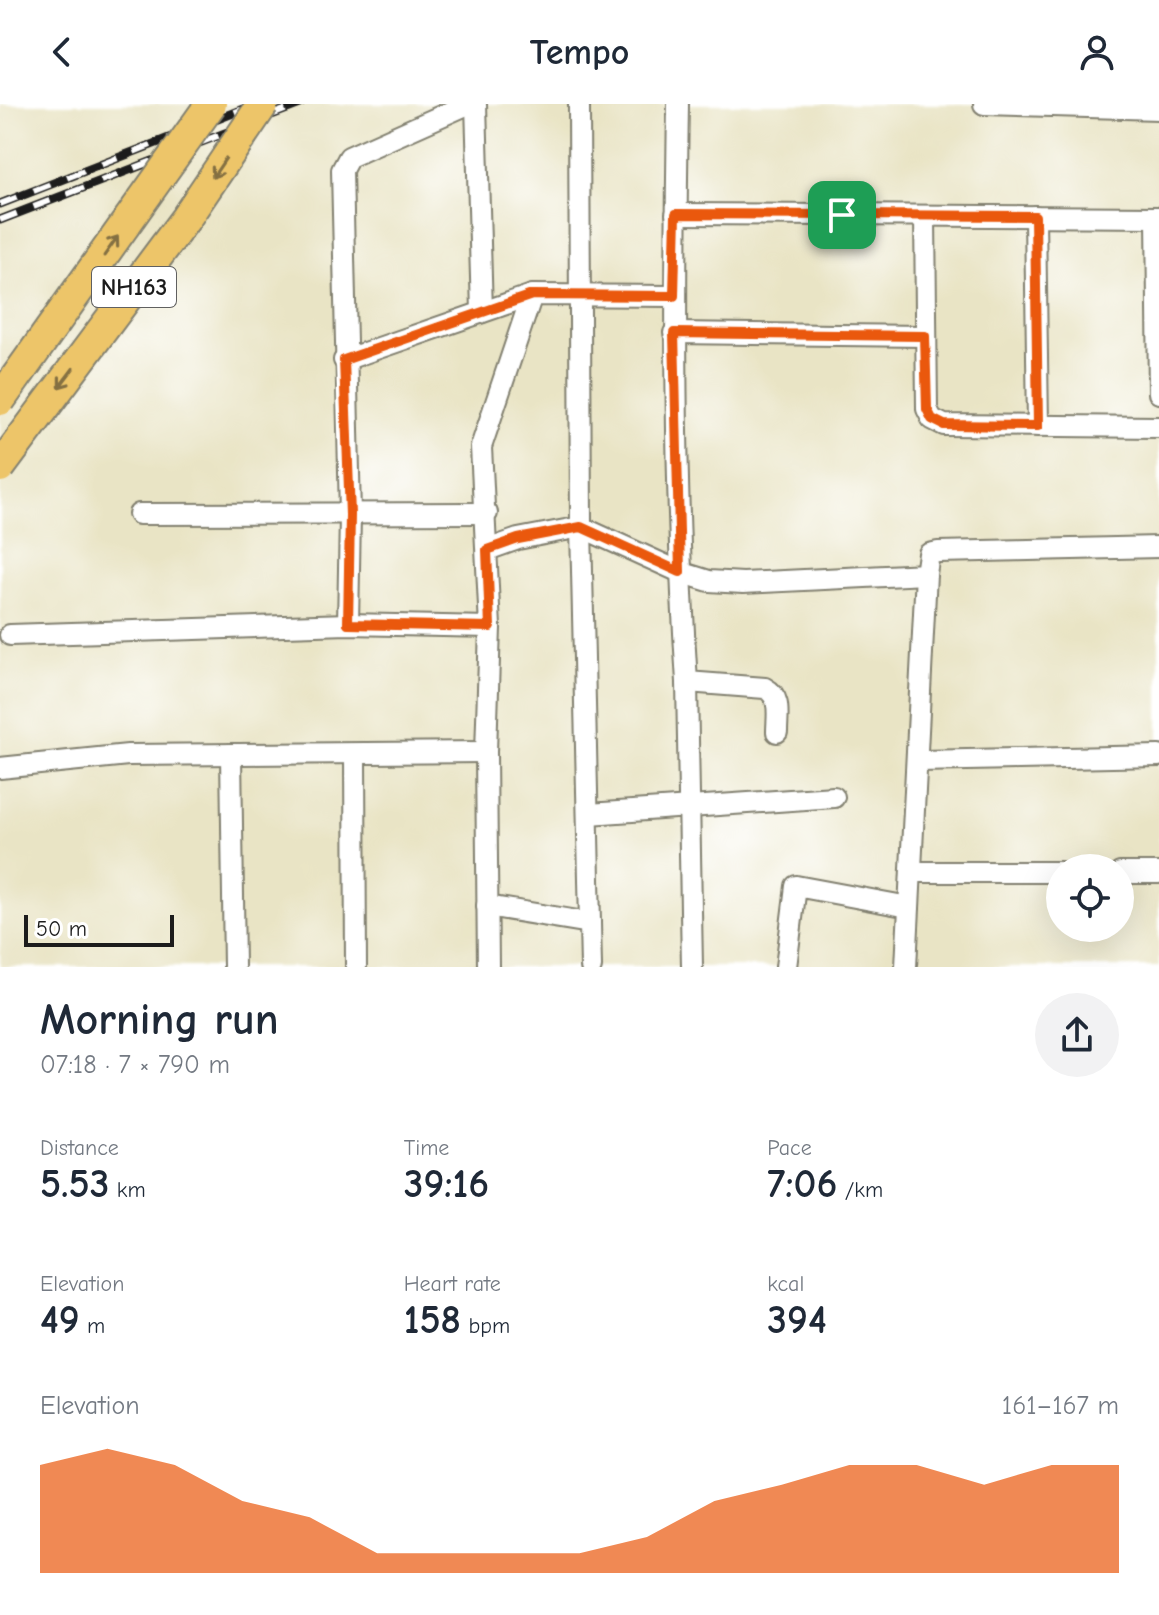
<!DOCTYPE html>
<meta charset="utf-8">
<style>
:root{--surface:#fff;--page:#f2f2f3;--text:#1f2937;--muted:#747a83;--accent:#ea580c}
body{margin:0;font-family:"Comic Neue",sans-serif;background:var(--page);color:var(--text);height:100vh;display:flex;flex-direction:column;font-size:30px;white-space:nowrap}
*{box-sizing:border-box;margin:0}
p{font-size:26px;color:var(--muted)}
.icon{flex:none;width:44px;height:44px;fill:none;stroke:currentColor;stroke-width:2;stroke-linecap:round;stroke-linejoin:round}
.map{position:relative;height:863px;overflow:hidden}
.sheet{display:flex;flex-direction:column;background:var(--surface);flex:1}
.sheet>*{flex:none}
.controls{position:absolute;left:1046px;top:750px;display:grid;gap:16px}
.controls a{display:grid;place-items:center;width:88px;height:88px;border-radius:50%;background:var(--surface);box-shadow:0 8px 32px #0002;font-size:40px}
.scale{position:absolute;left:24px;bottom:20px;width:150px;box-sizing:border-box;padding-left:8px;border:4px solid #1c1c1c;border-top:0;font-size:22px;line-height:28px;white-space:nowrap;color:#1c1c1c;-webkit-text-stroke:6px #fff;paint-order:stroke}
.pin{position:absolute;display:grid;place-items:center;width:68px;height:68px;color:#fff;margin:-34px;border-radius:16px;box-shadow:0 4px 12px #0006}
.round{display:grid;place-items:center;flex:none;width:84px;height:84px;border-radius:42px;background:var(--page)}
.overview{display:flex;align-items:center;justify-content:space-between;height:136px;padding:0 40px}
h1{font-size:44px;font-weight:700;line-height:60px}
.stats{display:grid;grid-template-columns:repeat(3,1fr);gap:12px;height:136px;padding:8px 40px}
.stats div{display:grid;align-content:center}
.stats b{font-size:40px;font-weight:700}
.stats small{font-size:22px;font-weight:400}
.stats p{font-size:22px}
.chart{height:224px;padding:16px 40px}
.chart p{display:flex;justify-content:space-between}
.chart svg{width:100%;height:144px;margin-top:8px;fill:var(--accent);opacity:.7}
header{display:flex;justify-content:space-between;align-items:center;height:104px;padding:0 40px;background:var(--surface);font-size:36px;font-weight:700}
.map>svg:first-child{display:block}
</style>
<header><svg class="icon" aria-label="back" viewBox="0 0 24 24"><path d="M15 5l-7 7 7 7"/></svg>Tempo<svg class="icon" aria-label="person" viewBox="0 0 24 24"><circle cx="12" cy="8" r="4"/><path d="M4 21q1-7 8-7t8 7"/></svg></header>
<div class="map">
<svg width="1159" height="863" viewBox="0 0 1159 863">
<rect width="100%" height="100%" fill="#fff"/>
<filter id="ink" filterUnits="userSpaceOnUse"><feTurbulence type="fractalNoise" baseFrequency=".0125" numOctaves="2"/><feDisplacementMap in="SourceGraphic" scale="16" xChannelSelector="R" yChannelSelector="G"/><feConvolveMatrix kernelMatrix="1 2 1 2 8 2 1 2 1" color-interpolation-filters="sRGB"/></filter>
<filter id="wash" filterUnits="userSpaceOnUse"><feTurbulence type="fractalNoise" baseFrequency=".006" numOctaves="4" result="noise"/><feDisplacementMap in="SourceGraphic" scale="32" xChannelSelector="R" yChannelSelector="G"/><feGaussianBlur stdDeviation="1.8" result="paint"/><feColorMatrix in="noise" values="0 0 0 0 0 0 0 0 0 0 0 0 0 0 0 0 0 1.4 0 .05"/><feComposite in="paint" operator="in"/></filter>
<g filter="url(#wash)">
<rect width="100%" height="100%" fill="#e9e4c5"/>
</g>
<g filter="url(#ink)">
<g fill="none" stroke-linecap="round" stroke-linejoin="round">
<defs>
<g id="minor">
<path d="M476 0 482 208"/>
<path d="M579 0 581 423 591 863"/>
<path d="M678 0C675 193 674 385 687 578L765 584C782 593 777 611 777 628"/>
<path d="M984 0 1159 5"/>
<path d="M676 110 1159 113"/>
<path d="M925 112 927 305 932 315 944 321 1159 323"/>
<path d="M1035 112 1038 322"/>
<path d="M1157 113 1159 289"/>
<path d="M674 229 925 232"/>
<path d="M344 256 532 191"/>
<path d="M139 410 487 409"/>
<path d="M487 446 518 435 581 423 680 468 709 477 743 479 926 470 929 450 938 448 1159 443"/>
<path d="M348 520 350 411 342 66 349 53 468 0"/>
<path d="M10 531 348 520 490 523"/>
<path d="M687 578 692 863"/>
<path d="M231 650 234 863"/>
<path d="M355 650 356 863"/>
<path d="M919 657 1159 652"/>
<path d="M0 664 128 651 486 648"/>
<path d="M589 710 834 693"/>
<path d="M911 768H1060"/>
<path d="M1120 769H1159"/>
<path d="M487 802 590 819"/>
<path d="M488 863 486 648 490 523 481 343 532 191 674 192"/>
<path d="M786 863 796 782 909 803"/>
<path d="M906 863 926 470"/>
</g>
</defs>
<use href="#minor" stroke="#828070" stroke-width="24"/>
<use href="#minor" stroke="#fff" stroke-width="20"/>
<defs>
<g id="rail">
<path d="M0 100 256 0"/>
<path d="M0 116 300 0"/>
</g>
</defs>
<use href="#rail" stroke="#1c1c1c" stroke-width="9"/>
<use href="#rail" stroke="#fff" stroke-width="6" stroke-dasharray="18" stroke-linecap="butt"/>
<defs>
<g id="highway-bridge">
<path d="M0 296 211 0"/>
<path d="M0 363 186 114 263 0"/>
</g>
</defs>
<use href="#highway-bridge" stroke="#828070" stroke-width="34" stroke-linecap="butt"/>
<use href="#highway-bridge" stroke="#edc569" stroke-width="30"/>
</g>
<defs><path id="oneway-shaft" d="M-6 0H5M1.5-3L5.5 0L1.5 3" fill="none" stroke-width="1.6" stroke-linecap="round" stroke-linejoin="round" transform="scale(2)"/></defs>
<g stroke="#847042">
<use href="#oneway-shaft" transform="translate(219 64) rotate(124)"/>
<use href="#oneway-shaft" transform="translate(111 142) rotate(-55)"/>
<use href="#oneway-shaft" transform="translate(66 274) rotate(127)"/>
</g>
</g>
<g fill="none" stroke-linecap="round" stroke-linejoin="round" filter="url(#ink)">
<defs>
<path id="route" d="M676 110 1035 112 1038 322 944 321 932 315 927 305 925 232 674 229 680 468 581 423 518 435 487 446 490 523 348 520 350 411 344 256 532 191 674 192Z"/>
</defs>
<use href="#route" stroke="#fff" stroke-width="16"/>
<use href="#route" stroke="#ea580c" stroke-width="10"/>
</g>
<g text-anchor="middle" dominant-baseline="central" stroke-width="6" stroke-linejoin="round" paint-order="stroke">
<rect fill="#fff" stroke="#606060" stroke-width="2" x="92" y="163" width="84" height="40" rx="6"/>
<g font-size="24" font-weight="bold" fill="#1c1c1c">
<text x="134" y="183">NH163</text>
</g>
</g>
</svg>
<div class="controls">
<a><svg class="icon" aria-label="locate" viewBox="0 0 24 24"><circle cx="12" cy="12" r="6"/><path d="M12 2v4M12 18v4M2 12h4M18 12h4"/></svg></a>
</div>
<div class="scale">50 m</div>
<div class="pin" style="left:842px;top:111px;background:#1e9e55"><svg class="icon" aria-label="arrive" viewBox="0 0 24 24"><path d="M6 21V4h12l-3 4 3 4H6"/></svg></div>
</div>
<section class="sheet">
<div class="overview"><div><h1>Morning run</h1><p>07:18 · 7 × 790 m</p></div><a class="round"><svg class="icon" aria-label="share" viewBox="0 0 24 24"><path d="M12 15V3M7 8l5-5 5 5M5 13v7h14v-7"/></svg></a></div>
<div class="stats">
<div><p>Distance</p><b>5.53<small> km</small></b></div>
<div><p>Time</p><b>39:16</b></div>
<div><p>Pace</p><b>7:06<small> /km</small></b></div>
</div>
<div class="stats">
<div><p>Elevation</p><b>49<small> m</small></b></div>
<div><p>Heart rate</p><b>158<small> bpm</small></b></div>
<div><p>kcal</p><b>394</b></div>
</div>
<div class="chart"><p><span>Elevation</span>161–167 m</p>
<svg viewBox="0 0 160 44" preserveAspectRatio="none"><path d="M0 44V11L10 6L20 11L30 22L40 27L50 38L60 38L70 38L80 38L90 33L100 22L110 17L120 11L130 11L140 17L150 11L160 11V44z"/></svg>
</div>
</section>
